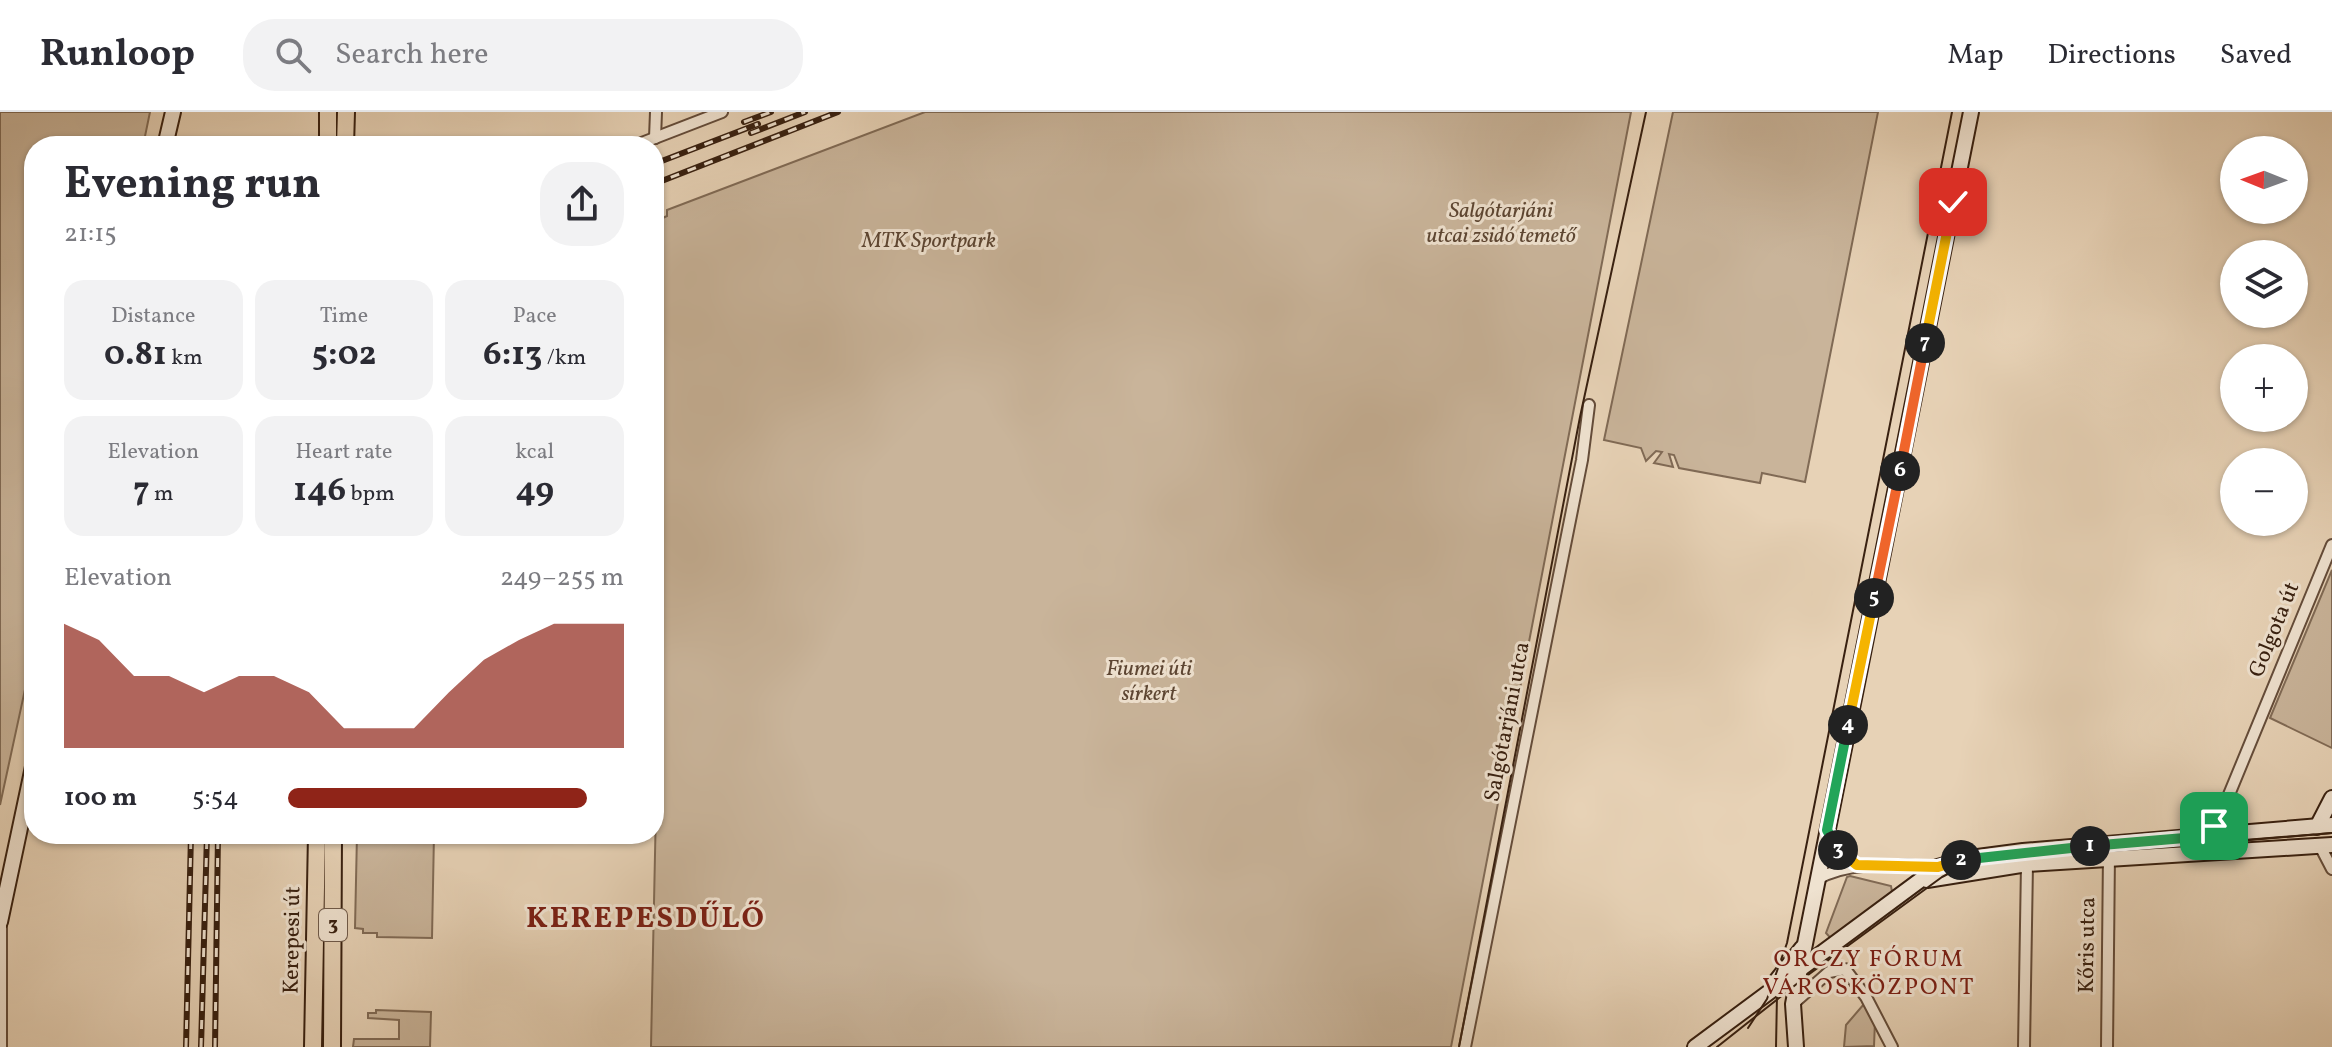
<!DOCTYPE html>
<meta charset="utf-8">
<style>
:root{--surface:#fff;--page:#f2f2f3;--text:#2b2b33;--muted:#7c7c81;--line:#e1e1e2;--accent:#8f2418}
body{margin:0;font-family:Vollkorn,serif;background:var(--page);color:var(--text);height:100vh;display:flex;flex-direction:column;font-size:30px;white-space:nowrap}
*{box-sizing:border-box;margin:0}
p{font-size:26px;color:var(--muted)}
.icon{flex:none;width:44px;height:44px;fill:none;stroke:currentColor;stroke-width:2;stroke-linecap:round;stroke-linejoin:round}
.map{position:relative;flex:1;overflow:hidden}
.details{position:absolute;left:24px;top:24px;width:640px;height:708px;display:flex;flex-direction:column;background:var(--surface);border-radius:32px;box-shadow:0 2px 6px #0004}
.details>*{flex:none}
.needle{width:52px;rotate:271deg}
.fabs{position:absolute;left:2220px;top:24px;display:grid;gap:16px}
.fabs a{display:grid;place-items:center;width:88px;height:88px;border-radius:50%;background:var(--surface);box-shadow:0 2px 6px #0004;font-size:40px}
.pin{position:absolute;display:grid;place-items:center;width:68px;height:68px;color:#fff;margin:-34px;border-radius:16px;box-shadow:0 4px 12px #0006}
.km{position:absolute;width:40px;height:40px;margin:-20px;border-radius:50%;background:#222;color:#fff;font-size:22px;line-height:40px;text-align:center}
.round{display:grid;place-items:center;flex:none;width:84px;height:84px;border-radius:32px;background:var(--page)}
.headline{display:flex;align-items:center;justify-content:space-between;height:136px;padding:0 40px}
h1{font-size:44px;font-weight:700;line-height:60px}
.stats{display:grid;grid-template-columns:repeat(3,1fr);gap:12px;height:136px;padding:8px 40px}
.stats div{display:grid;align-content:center;border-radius:20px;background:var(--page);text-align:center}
.stats b{font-size:34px;font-weight:700}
.stats small{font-size:22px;font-weight:400}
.stats p{font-size:22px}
.chart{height:224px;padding:16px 40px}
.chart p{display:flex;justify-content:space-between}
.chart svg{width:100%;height:144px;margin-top:8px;fill:var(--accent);opacity:.7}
ul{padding:0 40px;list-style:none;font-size:26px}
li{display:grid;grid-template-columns:128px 96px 1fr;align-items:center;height:60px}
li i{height:20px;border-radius:10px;background:var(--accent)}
header{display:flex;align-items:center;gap:48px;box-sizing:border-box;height:112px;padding:0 40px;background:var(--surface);border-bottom:2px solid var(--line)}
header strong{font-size:38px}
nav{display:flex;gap:44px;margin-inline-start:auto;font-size:28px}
.search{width:560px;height:72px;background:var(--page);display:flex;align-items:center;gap:20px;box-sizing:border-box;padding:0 28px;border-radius:32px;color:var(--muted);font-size:30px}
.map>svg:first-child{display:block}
</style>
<header>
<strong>Runloop</strong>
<div class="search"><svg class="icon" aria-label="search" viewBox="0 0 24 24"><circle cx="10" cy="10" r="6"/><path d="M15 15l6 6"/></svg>Search here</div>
<nav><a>Map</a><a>Directions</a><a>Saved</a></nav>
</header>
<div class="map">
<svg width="2332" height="935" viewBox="0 0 2332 935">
<rect width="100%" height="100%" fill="#e7d2b6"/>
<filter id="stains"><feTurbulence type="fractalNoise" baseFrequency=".0025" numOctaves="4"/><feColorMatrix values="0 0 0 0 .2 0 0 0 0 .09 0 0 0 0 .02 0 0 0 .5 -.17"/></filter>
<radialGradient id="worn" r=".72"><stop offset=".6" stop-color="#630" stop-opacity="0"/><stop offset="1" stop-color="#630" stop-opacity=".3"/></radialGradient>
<g fill="#c9b49a" stroke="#806a55" stroke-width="2">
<path d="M0 0H150L143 34H34V536L0 693Z"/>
<path d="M925 0H1631L1451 935H651L663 358 662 352H654V110L667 104V98Z"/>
<path d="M1673 0H1878L1805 370 1762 361 1760 371 1679 356 1674 343 1669 342 1673 355 1654 351 1662 340 1656 339 1646 349 1641 336 1604 328Z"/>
<path d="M2332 458V636L2270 606Z"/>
<path d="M357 722H434L432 826 377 825V821H363V817L355 816Z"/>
<path d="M1850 764 1891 774 1893 785 1834 830 1826 821 1847 765Z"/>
<path d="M1864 892 1875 909 1874 934 1844 935 1846 913Z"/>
<path d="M376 898 431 900 430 935H353L354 927H399V908L368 906V901H376Z"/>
</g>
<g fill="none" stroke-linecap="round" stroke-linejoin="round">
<defs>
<g id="street">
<path d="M655 26 656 0"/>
<path d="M634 34 722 0"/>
<path d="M1828 719 1837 738 1857 753"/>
<path d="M2320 734 2332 757"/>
<path d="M2209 741 2208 724 2221 702 2332 433"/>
<path d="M1817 767C1854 747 1896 754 1938 755"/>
<path d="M1 808V935"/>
<path d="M1795 890 1829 860 1845 857 1866 885 1892 935"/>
<path d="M1465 935 1582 348 1589 293"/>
<path d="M2024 935 2027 752"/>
<path d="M2107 935 2109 742"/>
</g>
<g id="secondary">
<path d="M165 34 173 0"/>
<path d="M2317 715 2332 686"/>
<path d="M1927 768 2027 752 2332 733"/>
<path d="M0 810 34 650"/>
<path d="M1773 873 1802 836"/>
<path d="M1695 935 1938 755 1970 746 2023 739 2332 713"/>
<path d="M1796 935 1793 892 1971 0"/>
</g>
<g id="primary">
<path d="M328 0V34"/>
<path d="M345 34 346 0"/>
<path d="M313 935 317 722"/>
<path d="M332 935 333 722"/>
</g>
</defs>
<use href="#street" stroke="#644c3a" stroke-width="14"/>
<use href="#secondary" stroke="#382010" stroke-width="18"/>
<use href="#primary" stroke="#382010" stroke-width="20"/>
<use href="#street" stroke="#efe2d0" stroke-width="10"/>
<use href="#secondary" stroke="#efe2d0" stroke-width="14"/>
<use href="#primary" stroke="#e7d2b6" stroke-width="16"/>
<g stroke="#382010" stroke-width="2">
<path d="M1748 916 1767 887 1787 831 1952 0"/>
<path d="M1459 935 1580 305 1646 0"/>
<path d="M1717 935 1808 863 1942 765 1971 750 2332 721"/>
<path d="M1776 935 1777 883"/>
</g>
<defs>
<g id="rail">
<path d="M744 10 771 0"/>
<path d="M751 21 805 0"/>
<path d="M654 52 758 12"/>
<path d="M654 72 838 0"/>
<path d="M186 935 191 722"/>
<path d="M201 935 207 722"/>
<path d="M215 935 218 722"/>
</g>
</defs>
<use href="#rail" stroke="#382010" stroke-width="6"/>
<use href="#rail" stroke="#efe2d0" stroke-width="3" stroke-dasharray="9" stroke-linecap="butt"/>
</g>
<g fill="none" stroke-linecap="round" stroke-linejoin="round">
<defs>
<path id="split-1" d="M2090 734 2208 724 2214 714"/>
<path id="split-2" d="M1961 748 2090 734"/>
<path id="split-3" d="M1838 738 1857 753 1938 755 1961 748"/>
<path id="split-4" d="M1838 738 1827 718 1848 613"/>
<path id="split-5" d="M1848 613 1874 486"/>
<path id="split-6" d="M1874 486 1900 359"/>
<path id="split-7" d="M1900 359 1925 231"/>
<path id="split-8" d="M1925 231 1953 90"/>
</defs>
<use href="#split-1" stroke="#fff" stroke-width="16"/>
<use href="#split-2" stroke="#fff" stroke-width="16"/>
<use href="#split-3" stroke="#fff" stroke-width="16"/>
<use href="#split-4" stroke="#fff" stroke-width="16"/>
<use href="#split-5" stroke="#fff" stroke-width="16"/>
<use href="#split-6" stroke="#fff" stroke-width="16"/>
<use href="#split-7" stroke="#fff" stroke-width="16"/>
<use href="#split-8" stroke="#fff" stroke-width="16"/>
<use href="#split-1" stroke="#22a559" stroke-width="10"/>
<use href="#split-2" stroke="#22a559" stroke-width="10"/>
<use href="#split-3" stroke="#f5b400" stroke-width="10"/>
<use href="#split-4" stroke="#22a559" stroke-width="10"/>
<use href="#split-5" stroke="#f5b400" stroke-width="10"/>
<use href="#split-6" stroke="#f0652b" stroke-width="10"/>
<use href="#split-7" stroke="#f0652b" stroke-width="10"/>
<use href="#split-8" stroke="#f5b400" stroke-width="10"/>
</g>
<g text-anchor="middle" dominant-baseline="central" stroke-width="6" stroke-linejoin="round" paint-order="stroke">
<rect fill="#efe2d0" stroke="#6f5a4a" stroke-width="2" x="319" y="797" width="28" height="32" rx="6"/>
<g font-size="20" font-weight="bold" fill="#382010">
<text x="333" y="813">3</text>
</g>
<g font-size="22" font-style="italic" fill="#5c4532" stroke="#efe2d0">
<text x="1501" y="99">Salgótarjáni<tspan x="1501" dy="25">utcai zsidó temető</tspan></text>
<text x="929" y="129">MTK Sportpark</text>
<text x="1149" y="557">Fiumei úti<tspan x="1149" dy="25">sírkert</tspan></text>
</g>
<g font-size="22" fill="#382010" stroke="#efe2d0">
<text transform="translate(2275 518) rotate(-68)">Golgota út</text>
<text transform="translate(1508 610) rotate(-79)">Salgótarjáni utca</text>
<text transform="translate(293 828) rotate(-89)">Kerepesi út</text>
<text transform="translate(2088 833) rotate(-89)">Kőris utca</text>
</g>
<g font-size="24" letter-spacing="2" fill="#7a1f14" stroke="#efe2d0">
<text x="1869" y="848">ORCZY FÓRUM<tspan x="1869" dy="28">VÁROSKÖZPONT</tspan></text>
</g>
<g font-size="30" font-weight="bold" letter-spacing="2" fill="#7a1f14" stroke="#efe2d0">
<text x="646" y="807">KEREPESDŰLŐ</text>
</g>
</g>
<rect width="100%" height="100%" filter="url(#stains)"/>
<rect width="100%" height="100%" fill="url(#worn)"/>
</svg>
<div class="fabs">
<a><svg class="needle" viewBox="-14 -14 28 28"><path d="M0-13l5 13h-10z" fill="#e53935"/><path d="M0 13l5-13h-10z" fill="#7c7c81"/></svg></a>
<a><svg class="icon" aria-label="layers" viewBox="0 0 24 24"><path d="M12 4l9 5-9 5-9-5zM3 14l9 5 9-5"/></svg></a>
<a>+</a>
<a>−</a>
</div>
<div class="pin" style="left:2214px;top:714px;background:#1e9e55"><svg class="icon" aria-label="arrive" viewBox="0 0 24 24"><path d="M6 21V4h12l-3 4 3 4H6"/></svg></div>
<div class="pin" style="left:1953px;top:90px;background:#d93025"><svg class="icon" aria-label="check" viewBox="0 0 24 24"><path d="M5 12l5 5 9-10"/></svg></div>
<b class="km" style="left:2090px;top:734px">1</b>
<b class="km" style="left:1961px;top:748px">2</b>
<b class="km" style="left:1838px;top:738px">3</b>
<b class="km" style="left:1848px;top:613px">4</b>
<b class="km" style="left:1874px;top:486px">5</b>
<b class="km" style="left:1900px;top:359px">6</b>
<b class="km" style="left:1925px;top:231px">7</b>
<section class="details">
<div class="headline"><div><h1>Evening run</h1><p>21:15</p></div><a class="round"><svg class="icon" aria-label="share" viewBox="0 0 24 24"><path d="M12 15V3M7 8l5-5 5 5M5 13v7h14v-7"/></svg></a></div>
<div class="stats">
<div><p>Distance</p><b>0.81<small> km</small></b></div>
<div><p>Time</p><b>5:02</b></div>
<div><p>Pace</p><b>6:13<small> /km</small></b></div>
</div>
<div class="stats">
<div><p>Elevation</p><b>7<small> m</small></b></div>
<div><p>Heart rate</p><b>146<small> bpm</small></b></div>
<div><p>kcal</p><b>49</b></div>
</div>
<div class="chart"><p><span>Elevation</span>249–255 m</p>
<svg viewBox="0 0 160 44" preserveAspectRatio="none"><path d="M0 44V6L10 11L20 22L30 22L40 27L50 22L60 22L70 27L80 38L90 38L100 38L110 27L120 17L130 11L140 6L150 6L160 6V44z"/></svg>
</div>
<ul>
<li><b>100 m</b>5:54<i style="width:89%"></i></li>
</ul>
</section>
</div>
